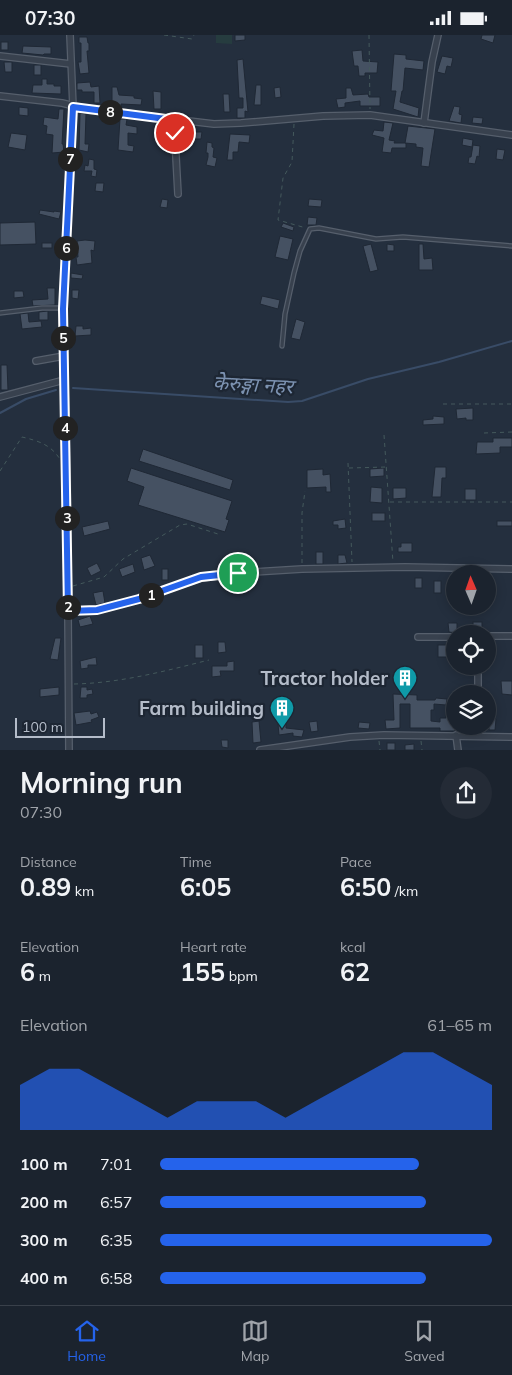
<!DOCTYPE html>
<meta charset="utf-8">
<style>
:root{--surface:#1b232e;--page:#242b36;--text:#f1f3f6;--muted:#a0a4aa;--line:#39404a;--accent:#2563eb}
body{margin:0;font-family:Mulish,"Noto Sans Devanagari",sans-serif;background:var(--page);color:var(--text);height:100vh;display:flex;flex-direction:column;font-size:19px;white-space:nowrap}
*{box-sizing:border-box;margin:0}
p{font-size:16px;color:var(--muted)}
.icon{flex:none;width:28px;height:28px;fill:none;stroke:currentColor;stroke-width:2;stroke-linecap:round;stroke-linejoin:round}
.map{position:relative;height:715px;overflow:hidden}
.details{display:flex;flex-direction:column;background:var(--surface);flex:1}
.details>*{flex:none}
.needle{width:32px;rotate:358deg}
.tools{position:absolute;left:446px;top:530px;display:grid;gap:10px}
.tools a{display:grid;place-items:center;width:50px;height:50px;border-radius:50%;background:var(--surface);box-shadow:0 2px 12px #0003,0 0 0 1px var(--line);font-size:25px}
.scale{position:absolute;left:15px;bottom:12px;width:90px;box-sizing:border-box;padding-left:5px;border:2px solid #b4bcc9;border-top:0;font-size:14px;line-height:18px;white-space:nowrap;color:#b4bcc9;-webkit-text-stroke:4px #1d2633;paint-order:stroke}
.pin{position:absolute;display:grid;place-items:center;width:42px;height:42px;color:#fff;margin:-21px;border:2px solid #fff;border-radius:50%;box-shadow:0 1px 5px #0007}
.km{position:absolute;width:25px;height:25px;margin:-12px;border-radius:50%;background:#222;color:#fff;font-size:14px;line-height:25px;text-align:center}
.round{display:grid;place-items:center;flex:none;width:52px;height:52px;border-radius:26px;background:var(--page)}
.summary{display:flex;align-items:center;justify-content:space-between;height:85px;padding:0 20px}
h1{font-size:28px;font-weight:700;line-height:38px}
.figures{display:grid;grid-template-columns:repeat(3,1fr);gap:8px;height:85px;padding:5px 20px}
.figures div{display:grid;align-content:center}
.figures b{font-size:25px;font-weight:700}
.figures small{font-size:14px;font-weight:400}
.figures p{font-size:14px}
.chart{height:140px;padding:10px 20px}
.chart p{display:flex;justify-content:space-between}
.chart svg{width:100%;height:90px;margin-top:5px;fill:var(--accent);opacity:.7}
ul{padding:0 20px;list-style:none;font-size:16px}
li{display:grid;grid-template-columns:80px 60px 1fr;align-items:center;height:38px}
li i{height:12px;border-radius:6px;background:var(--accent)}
.status{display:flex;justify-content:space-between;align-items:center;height:35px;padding:0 25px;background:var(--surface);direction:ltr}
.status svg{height:14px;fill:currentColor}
.tab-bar{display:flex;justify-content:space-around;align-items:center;height:70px;border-top:1px solid var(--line);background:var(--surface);font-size:14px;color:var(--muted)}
.tab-bar a{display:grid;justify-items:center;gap:2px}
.tab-bar .on{color:var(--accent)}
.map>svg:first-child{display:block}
</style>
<div class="status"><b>07:30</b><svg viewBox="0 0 49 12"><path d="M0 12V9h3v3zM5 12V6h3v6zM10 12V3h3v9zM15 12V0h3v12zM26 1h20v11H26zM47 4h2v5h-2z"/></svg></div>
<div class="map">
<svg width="512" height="715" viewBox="0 0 512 715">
<rect width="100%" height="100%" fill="#242f3e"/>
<path fill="#263c3f" d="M216 0H232V9L216 8Z"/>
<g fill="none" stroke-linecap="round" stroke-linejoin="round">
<g stroke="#394c67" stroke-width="2">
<path d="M73 353 288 367 302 366 368 344 439 327 512 306"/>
<path d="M0 378 26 364 56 355"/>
</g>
</g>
<g fill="#455162" stroke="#1f2835">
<path d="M235 0H245V5L235 6Z"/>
<path d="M482 0H495L493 8 481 4Z"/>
<path d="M79 2H87L88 8H89V16H87L89 38 80 39 78 27H81V8H79Z"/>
<rect x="1" y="7" width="7" height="8"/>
<path d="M23 11 51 12V19H44L43 20 22 18Z"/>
<path d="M362 15 363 26 378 27 377 38H365V41H359L358 31H354L352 16Z"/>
<path d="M394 19 406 20V24L424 26 423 35 405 33 403 56H402L400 67 419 73 418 82 393 74 396 56H391Z"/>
<path d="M442 21 453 23 451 32 447 31 445 39 437 37Z"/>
<path d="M243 24 248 77 245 76V83H237V73H243V63H239L237 25Z"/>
<path d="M4 27H12V37H5Z"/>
<rect x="34" y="30" width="7" height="10"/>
<path d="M42 44H47V49H54V51H61V59L32 58 33 50H42Z"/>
<path d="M90 47 91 52 99 51 100 68H94V57H82V55H77V48Z"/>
<path d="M256 50H261V70H254Z"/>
<path d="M112 52H117L119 60 134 61V63L142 64 141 70 121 69V72H112Z"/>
<path d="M280 52 281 62 275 63 274 53Z"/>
<path d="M346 53H351L353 60 368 59 369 62H380V71H360V66L345 68V72L338 73 336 64 346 63Z"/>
<path d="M153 56 161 57V74H154Z"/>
<path d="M223 59H229L230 77H224Z"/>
<path d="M454 71 460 72 459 79 462 80 461 88 449 86Z"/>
<path d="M19 72 28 73V81L19 80Z"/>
<path d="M59 74H64L62 109H63L64 117 52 118 53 100 46 99 47 91 43 90 44 82 58 84Z"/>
<path d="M80 78 86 79 85 109H89L88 117 79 115Z"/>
<path d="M473 82 483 83 482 89 472 88Z"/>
<path d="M120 84H127L126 90 137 92V99L128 98V110L134 111 133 117 118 115Z"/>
<path d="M384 87 393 88 389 105 395 106 394 108H406V113H392L391 118 382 117 384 103 372 100 374 95 383 96Z"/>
<path d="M179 90 187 91 186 95H183L184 108H180Z"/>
<path d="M408 91 435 94 429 132 421 131 423 113 416 112V109L405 108Z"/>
<path d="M193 97H202L201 104H193Z"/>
<path d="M11 98 27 100 25 115 8 112Z"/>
<path d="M230 99 250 100 249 108 239 107 238 117H233V125H227Z"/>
<path d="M463 103 473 105 472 112 462 110Z"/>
<path d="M207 107 212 108V112L214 113 213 122 217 123 215 132 206 130 208 122V118H206Z"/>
<path d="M473 110 480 111 479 122 477 121 475 129 468 128 469 122H471Z"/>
<path d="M497 114 505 115 503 125 496 124Z"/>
<path d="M89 124 94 125V134L97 135 96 142 91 141 92 136H84L85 130 88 131Z"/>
<path d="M96 148H104L103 157 95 156Z"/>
<path d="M162 164 168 165 167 173 160 172Z"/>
<path d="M309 164 322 165 321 172 308 171Z"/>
<path d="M40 175 54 177V176L61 177 59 184 39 179Z"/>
<path d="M308 182 317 183 316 190H307Z"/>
<path d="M35 187 36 209 0 210V188Z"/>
<path d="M283 188 294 192 293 196 281 192Z"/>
<path d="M280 201 293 204 288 225 275 222Z"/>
<path d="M85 205 95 206 94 216 91 215 92 228 77 230 76 222H78L77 206Z"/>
<rect x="42" y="208" width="10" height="5"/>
<path d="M371 209 378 235 370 237 363 211Z"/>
<path d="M387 209 394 210V216H387Z"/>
<path d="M419 209H423L424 224 432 223 433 235H419Z"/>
<path d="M71 238 83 240 82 244 71 243Z"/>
<path d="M47 253H55V270L33 271 32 265 48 264Z"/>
<path d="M72 255H79L78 264 72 263Z"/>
<path d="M14 256H23L24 262 14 263Z"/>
<path d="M262 261 280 265 278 274 260 269Z"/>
<path d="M48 276V285H39V277Z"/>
<path d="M28 278 29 287 41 286 42 292 22 294 20 279Z"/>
<path d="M296 284 305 287 300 305 291 303Z"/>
<path d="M76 291H83V294L91 293V300L75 301Z"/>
<path d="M1 330H7L8 355H1Z"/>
<path d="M473 373V385H466V383L457 384 456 374Z"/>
<path d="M433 381 444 382V389L423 390V385L433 384Z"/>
<path d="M493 403H512V412H500V418L476 419 477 407H493Z"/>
<path d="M143 414 233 445 230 455 139 426Z"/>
<path d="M435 432H446V443H442L441 462H432Z"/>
<path d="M131 433 232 466 226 484 229 485 225 497 138 470 144 452 127 446Z"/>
<path d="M384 433V441L370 442V434Z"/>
<path d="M323 434V440L330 439 331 457H326V452L307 453V435Z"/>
<path d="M371 452 382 453V468L370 467Z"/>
<path d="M393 453H406V463L393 464Z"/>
<rect x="465" y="454" width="11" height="11"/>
<rect x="372" y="478" width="13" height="8"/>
<path d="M345 484 346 493 338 494V490H333V486Z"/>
<path d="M108 486 110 494 84 501 82 492Z"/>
<rect x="497" y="486" width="15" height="5"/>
<path d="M401 508H412V517H398V512H401Z"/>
<rect x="316" y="517" width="7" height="12"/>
<path d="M150 520 155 531 144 535 141 523Z"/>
<path d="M338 520H345L347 528 338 529Z"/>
<path d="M97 528 101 536 91 541 87 533Z"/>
<path d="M133 529 135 537 122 542 119 534Z"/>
<rect x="162" y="534" width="6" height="11"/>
<rect x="415" y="543" width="7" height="10"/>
<rect x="434" y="546" width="7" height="12"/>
<path d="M103 556 105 568 96 570 93 558Z"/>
<path d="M90 581 93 589 80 592 78 585Z"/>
<rect x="473" y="587" width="9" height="9"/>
<path d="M448 588H457V598L449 597Z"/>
<path d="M55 603H61L58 625 50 624Z"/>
<path d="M218 607H225L226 617 218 618Z"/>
<rect x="195" y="610" width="8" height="13"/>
<rect x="438" y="610" width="9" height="12"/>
<path d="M96 622 97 630H88V633L81 634 80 626Z"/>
<path d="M234 626V636H220L221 641 212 642V631H227V627Z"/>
<path d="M501 646H512V660L502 659Z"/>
<path d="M59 652V660L40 662V654Z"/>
<path d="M81 652H87V655L92 654 93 659 87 660V663H80Z"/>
<path d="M393 659 417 660V665H435L436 663 447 664 446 670 434 669V675H431V686L440 687V683H446V676H454L455 696H440V693H410V669H400V693L386 694 385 685H394Z"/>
<path d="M90 676 91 679 97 677 99 682 91 685 92 687 76 690 74 678Z"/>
<path d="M489 683 496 684 495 695H489Z"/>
<path d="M259 686 261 707 253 708 252 687Z"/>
<path d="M317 686 318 696 311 697 309 687Z"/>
<path d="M359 687 370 688 369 694 358 693Z"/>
<path d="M286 688V693L304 695 302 702 293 701V698L279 700 278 689Z"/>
<path d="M221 705H228V713L222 712Z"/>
<rect x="387" y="708" width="8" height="7"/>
<path d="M414 709V715H405V710Z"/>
</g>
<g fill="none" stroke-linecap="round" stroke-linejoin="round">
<defs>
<g id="service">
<path d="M0 278 42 273H63"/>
<path d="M282 311 285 279 294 238 300 216 310 194 319 193 376 204 403 202 512 211"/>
</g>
<g id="minor">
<path d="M0 21 71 29"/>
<path d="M0 61 62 68 87 74 214 89 241 88 323 81 370 80 512 100"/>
<path d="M174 85 178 159"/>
<path d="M424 88 432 27 438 0"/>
<path d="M36 326 64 321"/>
<path d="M0 362 64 345"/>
<path d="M68 576 97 575 139 564 201 543 238 538 302 534 405 532 512 534"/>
<path d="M488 601H512"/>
<path d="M418 602H455"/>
<path d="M478 631V659"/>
<path d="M479 691V701"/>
<path d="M456 700 458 715"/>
<path d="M69 715 67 438 63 273 73 72 70 0"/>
<path d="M260 715 350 702 384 700 512 702"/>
</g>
</defs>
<use href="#service" stroke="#565f6c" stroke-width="5.5"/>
<use href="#minor" stroke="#565f6c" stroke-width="8"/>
<g stroke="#44595c" stroke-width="1" stroke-dasharray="4 4" stroke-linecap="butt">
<path d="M164 0 192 4 194 0"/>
<path d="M369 0 370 74"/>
<path d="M294 89 292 127 283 143 278 185 306 193"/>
<path d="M443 369H512"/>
<path d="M484 398 512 397"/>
<path d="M384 400 393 527"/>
<path d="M348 428 352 527"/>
<path d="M349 433 387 432"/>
<path d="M0 436 22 402C39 406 52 410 61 426"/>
<path d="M390 467H512"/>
<path d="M302 528V478L305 456"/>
<path d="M73 551 104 542 123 524 180 490 187 489 221 500"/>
<path d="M74 649C121 648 165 636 209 625"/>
<path d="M379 706 380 715"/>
<path d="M421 706 422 715"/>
</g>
<use href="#service" stroke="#38414e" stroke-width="3"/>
<use href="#minor" stroke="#38414e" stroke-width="5.5"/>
</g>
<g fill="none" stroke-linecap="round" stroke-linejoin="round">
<defs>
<path id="route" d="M175 98 174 85 73 72 63 274 68 576 97 575 139 564 201 542 238 538"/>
</defs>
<use href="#route" stroke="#fff" stroke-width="10"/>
<use href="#route" stroke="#2563eb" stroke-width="6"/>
</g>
<defs>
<symbol id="building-pin" viewBox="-11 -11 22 30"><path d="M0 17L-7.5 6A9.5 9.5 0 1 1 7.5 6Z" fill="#0f9aa8" stroke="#1d2633"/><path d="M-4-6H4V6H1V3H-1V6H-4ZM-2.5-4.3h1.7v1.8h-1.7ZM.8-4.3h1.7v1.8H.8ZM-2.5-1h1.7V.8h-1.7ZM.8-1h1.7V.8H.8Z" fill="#fff"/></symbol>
</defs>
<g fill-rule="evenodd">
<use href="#building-pin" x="391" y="629" width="28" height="38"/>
<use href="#building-pin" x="268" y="659" width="28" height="38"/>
</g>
<g text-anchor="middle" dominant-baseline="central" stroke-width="4.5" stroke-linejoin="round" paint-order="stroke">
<g font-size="19" font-weight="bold" fill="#b4bcc9" stroke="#1d2633" text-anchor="end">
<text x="388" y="643">Tractor holder</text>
<text x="264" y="673">Farm building</text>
</g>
<g font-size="20" font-style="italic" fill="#7c92b1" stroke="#1d2633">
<text transform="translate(253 349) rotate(3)">केेरुङ्गा नहर</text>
</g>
</g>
</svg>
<div class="tools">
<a><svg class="needle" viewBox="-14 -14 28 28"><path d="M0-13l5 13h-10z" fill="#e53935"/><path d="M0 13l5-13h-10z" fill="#a0a4aa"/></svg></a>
<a><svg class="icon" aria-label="locate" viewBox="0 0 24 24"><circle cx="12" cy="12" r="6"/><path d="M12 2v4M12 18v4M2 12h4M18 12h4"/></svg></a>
<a><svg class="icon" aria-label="layers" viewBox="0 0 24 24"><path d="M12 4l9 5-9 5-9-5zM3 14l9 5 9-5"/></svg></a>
</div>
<div class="scale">100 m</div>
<div class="pin" style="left:238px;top:538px;background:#1e9e55"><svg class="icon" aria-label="arrive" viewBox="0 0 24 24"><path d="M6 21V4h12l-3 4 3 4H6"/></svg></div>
<div class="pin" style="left:175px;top:98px;background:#d93025"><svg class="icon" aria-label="check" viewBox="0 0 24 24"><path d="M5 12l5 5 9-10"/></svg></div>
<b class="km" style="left:151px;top:560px">1</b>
<b class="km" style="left:68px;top:572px">2</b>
<b class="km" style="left:67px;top:483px">3</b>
<b class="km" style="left:65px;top:393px">4</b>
<b class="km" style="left:63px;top:303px">5</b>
<b class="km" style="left:66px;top:213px">6</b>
<b class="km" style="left:70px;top:124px">7</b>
<b class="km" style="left:110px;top:77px">8</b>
</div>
<section class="details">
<div class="summary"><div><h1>Morning run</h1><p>07:30</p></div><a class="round"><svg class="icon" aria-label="share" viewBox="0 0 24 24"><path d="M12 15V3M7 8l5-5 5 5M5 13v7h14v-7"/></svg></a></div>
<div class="figures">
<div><p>Distance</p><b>0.89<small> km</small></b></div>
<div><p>Time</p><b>6:05</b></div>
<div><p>Pace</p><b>6:50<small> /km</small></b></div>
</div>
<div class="figures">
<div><p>Elevation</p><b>6<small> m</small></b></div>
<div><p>Heart rate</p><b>155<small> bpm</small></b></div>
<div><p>kcal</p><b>62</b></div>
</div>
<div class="chart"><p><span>Elevation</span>61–65 m</p>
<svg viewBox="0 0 160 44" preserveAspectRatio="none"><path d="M0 44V22L10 14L20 14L30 22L40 30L50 38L60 30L70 30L80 30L90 38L100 30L110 22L120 14L130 6L140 6L150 14L160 22V44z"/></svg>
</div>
<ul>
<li><b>100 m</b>7:01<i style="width:78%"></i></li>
<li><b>200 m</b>6:57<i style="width:80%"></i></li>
<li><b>300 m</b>6:35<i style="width:100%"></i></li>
<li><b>400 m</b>6:58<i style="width:80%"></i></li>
</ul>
</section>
<nav class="tab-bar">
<a class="on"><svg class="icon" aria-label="home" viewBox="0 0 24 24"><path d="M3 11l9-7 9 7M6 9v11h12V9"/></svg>Home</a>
<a><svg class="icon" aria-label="map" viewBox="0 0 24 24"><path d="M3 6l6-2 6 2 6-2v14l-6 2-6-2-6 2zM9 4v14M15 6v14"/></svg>Map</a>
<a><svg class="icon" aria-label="saved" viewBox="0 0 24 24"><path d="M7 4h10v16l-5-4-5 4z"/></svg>Saved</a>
</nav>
